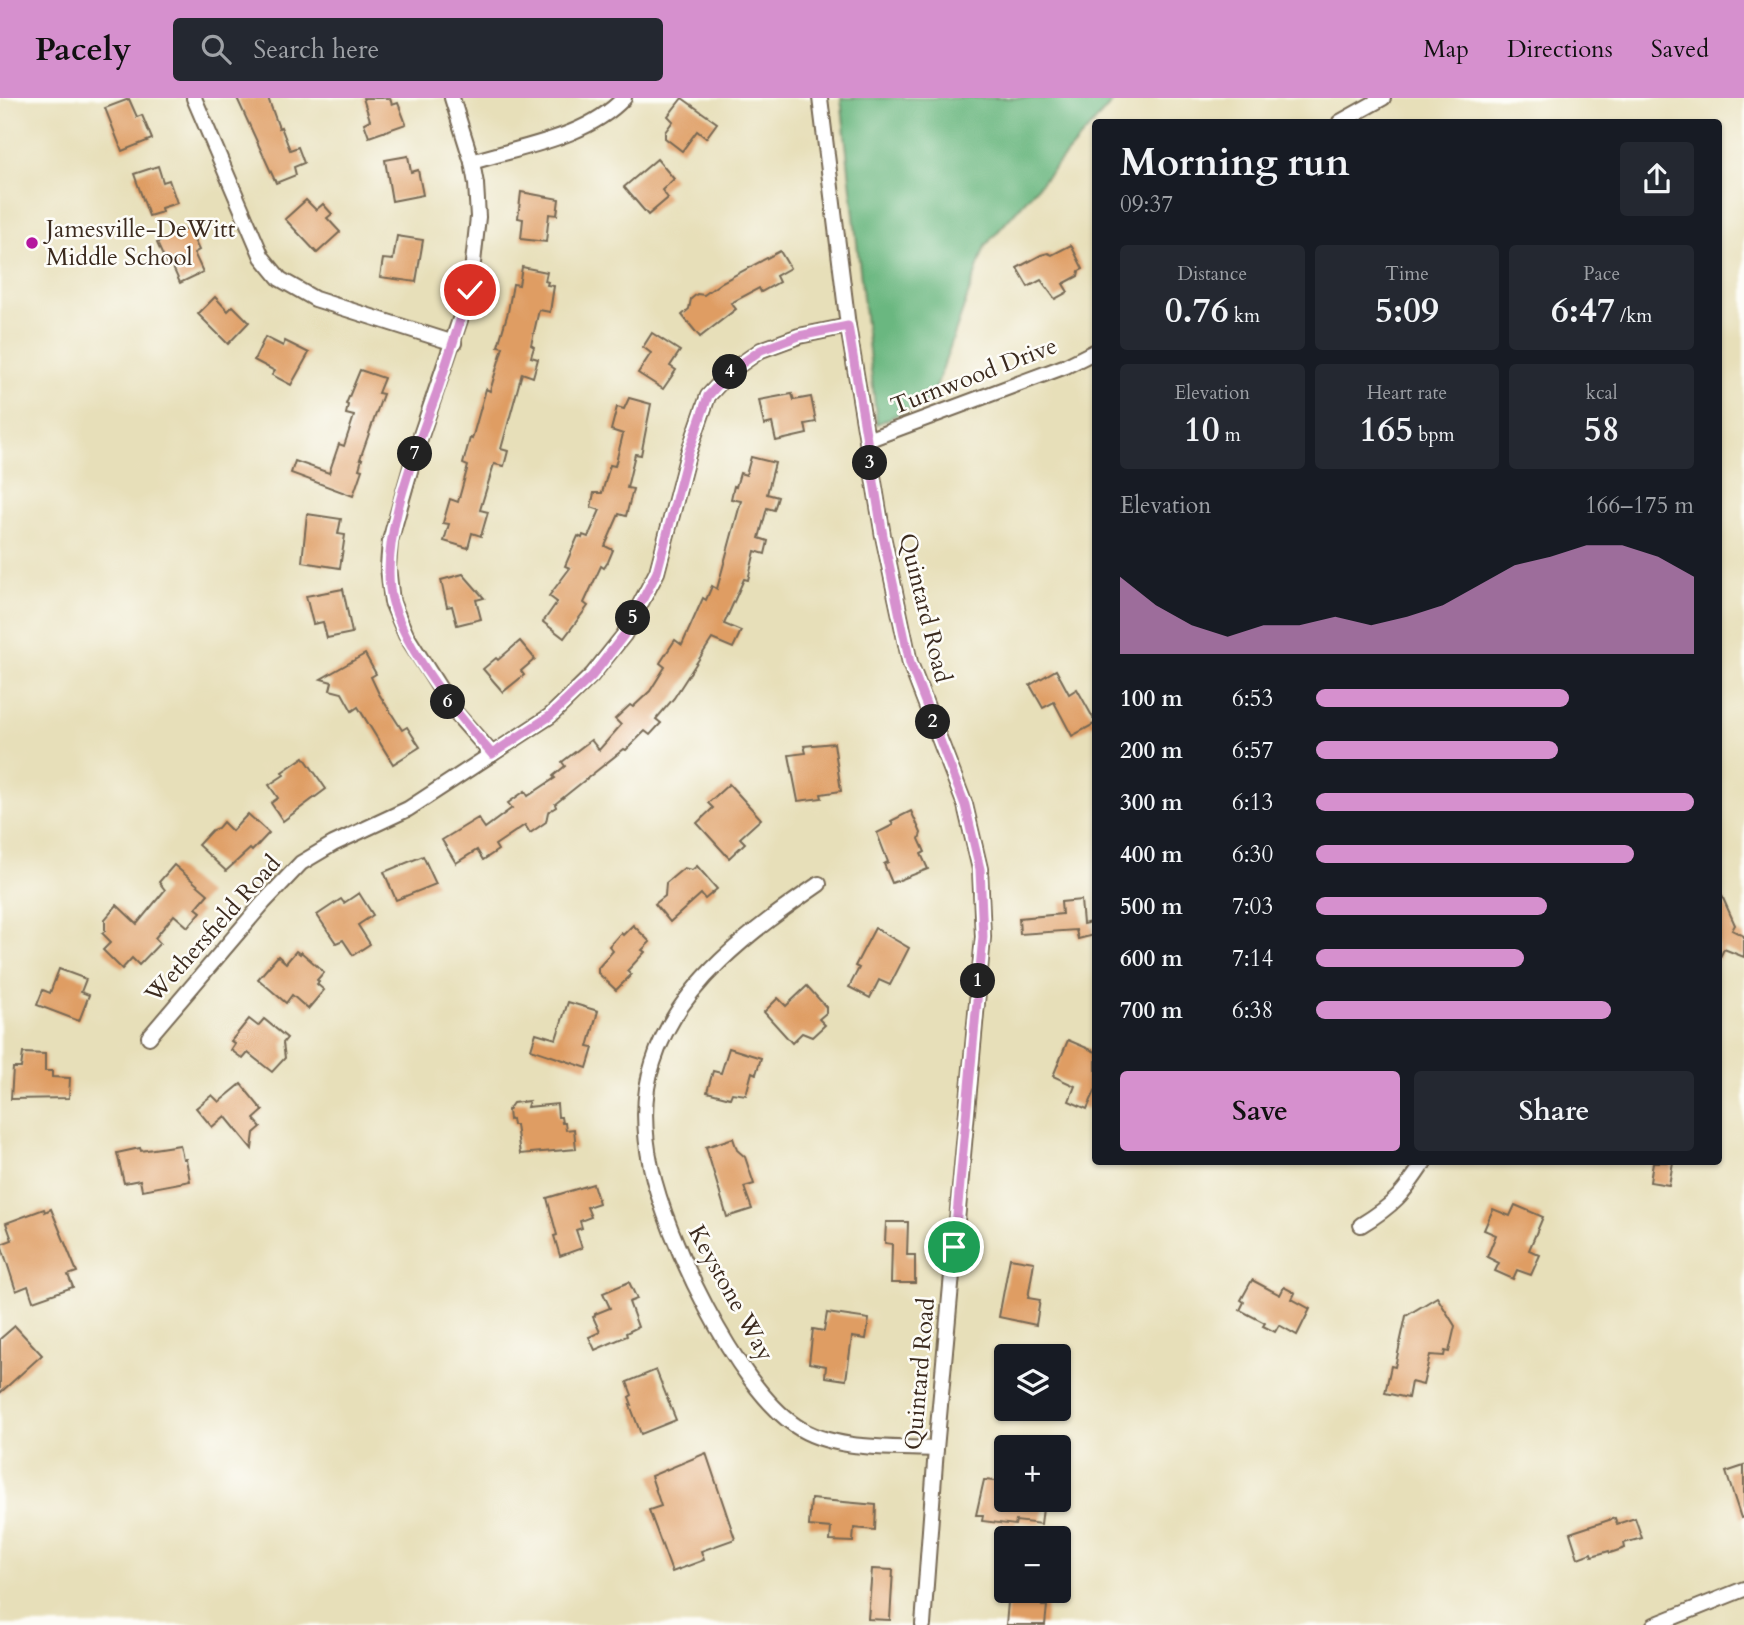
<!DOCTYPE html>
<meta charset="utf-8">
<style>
:root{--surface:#171b24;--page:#242831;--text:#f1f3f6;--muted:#9ea1a6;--accent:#d690ce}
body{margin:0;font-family:Cardo,serif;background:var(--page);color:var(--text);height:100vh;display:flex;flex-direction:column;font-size:26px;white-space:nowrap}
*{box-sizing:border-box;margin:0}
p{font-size:23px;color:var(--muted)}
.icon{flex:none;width:38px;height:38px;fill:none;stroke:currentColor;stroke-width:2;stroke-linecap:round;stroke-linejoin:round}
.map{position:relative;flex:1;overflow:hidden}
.side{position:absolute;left:1092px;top:21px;width:630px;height:1046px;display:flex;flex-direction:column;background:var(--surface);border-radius:7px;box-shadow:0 2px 5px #0004}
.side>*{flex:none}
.buttons{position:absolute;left:994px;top:1246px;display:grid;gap:14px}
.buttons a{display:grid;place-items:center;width:77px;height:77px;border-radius:7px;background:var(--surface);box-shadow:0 2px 5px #0004;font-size:35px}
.pin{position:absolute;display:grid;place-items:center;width:60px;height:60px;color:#fff;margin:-30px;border:4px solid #fff;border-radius:50%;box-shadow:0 2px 7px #0007}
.km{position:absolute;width:35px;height:35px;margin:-18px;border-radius:50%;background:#222;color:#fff;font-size:19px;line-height:35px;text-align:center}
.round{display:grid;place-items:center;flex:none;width:74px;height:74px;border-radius:7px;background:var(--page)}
.headline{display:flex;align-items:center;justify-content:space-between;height:119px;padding:0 28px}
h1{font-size:38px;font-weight:800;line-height:52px}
.figures{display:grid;grid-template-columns:repeat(3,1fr);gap:10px;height:119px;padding:7px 28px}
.figures div{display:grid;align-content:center;border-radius:7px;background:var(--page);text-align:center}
.figures b{font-size:35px;font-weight:800}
.figures small{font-size:19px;font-weight:400}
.figures p{font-size:19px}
.chart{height:196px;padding:14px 28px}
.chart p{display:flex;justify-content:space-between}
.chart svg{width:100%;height:126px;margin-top:7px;fill:var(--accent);opacity:.7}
.cta{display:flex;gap:14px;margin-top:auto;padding:14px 28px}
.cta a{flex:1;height:80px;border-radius:7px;background:var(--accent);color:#111;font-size:28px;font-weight:800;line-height:80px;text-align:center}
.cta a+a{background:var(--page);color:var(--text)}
ul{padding:0 28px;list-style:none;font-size:23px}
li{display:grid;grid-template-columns:112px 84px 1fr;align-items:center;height:52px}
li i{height:18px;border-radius:9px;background:var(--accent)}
header{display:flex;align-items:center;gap:42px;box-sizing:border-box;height:98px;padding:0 35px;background:var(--accent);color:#111}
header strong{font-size:33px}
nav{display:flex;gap:38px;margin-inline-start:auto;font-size:24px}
.search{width:490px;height:63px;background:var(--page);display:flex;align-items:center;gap:18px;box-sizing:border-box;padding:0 24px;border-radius:7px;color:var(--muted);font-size:26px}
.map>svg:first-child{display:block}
</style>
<header>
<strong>Pacely</strong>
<div class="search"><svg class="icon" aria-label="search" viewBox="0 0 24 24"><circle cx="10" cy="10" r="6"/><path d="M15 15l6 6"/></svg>Search here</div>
<nav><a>Map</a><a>Directions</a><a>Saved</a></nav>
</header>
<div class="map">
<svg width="1744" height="1527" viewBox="0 0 1744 1527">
<rect width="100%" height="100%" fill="#fdfcf7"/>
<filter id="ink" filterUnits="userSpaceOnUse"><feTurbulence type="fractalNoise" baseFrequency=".0143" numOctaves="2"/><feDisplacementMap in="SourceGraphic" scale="14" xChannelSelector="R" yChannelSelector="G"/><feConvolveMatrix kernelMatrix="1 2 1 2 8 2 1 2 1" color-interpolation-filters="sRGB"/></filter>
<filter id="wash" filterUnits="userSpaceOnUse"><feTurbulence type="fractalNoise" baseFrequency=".00686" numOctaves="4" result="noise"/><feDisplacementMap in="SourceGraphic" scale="28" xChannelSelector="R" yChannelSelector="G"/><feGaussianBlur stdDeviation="1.57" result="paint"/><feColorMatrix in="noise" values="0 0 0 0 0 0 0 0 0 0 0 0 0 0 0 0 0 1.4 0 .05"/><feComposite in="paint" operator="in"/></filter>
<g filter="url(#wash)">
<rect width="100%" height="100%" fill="#e7dfb9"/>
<path fill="#6bb780" stroke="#53704f" stroke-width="2" d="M841 0H1116L985 148 932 301 877 326Z"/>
<g id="blocks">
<g fill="#df9d63">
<path d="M237 0H268L279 30 281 29 290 52 298 49 304 65 294 69 296 77 276 85Z"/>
<path d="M363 0H390L392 7 398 5 406 26 369 39 364 25 370 22Z"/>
<path d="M682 0 717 25 706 40 697 33 682 53 665 40V34L673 23 668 18Z"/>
<path d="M129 1 137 19 142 17 152 41 122 53 105 10Z"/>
<path d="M408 58 411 74 418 72 423 97 392 103 385 62Z"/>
<path d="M657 61 674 81 662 92 668 100 648 117 624 89Z"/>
<path d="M158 68 163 84 169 82 177 105 161 110 162 114 149 118 134 76Z"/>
<path d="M521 94 559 101 557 117 549 116 546 144 521 141 523 121 518 120Z"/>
<path d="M306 102 316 112 323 106 332 116 327 120 340 134 317 155 285 121Z"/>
<path d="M183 132H189L199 152 194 155 203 174 180 185 171 165 167 167 157 145Z"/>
<path d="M397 138 423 142 416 184 380 179 383 161 393 162Z"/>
<path d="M1071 147 1083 171 1079 173 1078 178 1063 186 1068 194 1055 201 1041 182 1028 189 1017 170 1041 157 1048 155 1052 157Z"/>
<path d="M780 153 790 170 776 178 779 184 761 194 759 190 731 205 736 211 700 239 682 217 689 211 691 201 697 196 704 197 722 184Z"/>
<path d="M522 169 547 174 545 183 548 184 547 187 554 188 550 214 539 212 531 247 534 249 531 259 538 261 533 279 522 275 501 351 508 353 504 368 494 366 480 412 488 414 481 438 472 435 468 450 444 443 449 426 443 425 450 401 458 404 468 368 463 366 470 340 472 341 486 291 490 293 503 249 498 248 508 214 513 186 519 187Z"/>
<path d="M215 199 228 213 233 208 249 224 228 246 198 216Z"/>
<path d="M652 235 680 253 670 268 676 272 663 291 638 275 651 255 643 249Z"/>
<path d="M265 239 283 248 285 243 309 255 291 287 272 277 275 273 254 262Z"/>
<path d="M360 272 384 280 378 295 383 296 360 361H362L359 371 362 372 353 398 291 375 295 363 329 375 339 346 344 348 354 318 346 316 348 307 346 306Z"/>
<path d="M792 296 794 302 811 299 816 324 805 326 807 336 776 343 772 325 764 327 759 302Z"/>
<path d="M629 300 651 306 641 357 635 356 627 390 633 391 626 418 619 416 605 448 613 452 608 464 604 470 601 468 584 505 588 508 564 540 543 524 557 504 549 498 570 470 565 468 578 438 582 440 583 437 588 439 600 412 591 409 594 395H602L610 367 615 368 623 336 611 332 617 309 624 311Z"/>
<path d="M751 359 775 365 767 396 778 399 774 412 767 410 759 440 768 443 765 456 755 453 748 482 744 481 724 526 741 533 733 550 712 541 674 600 656 621 661 625 650 637 645 633 626 652 624 651 555 706 556 709 548 714 546 724 530 735 525 727 495 747 498 752 483 762 477 752 456 765 442 742 478 720 485 730 512 710 508 705 525 693 528 698 555 680 553 678 565 668 562 664 591 642 599 652 621 627 615 621 630 607 633 609 650 593 665 569 660 565 675 542 682 547 703 500 706 502 712 488 717 491 741 403 731 401 734 388 736 389 740 375 746 377Z"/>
<path d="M307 416 341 421 338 436 345 437 340 470 302 464Z"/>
<path d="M463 476 484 500 476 502 481 521 457 527 452 508 447 509 441 482Z"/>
<path d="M343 491 352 535 327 540 323 524 313 526 306 498Z"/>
<path d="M520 543 535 561 521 573 524 577 503 594 483 571 496 560 498 562Z"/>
<path d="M365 556 376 576 371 579 379 596 402 632 407 629 420 649 393 666 358 609 352 613 342 595 330 592 332 584 321 581Z"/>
<path d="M1056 572 1069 596 1077 591 1096 625 1072 638 1054 604 1043 610 1030 587Z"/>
<path d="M834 645 841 693 821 696 822 700 798 703 789 657 806 655 804 648Z"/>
<path d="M304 659 326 691 283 723 271 705 278 700 269 687 284 677 282 674Z"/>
<path d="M729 686 761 721 740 740 745 745 729 760 697 725 713 710 708 705Z"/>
<path d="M911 713 921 735 919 741 925 754 921 756 928 771 892 785 884 766 888 764 877 735 893 727 891 723Z"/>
<path d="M248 716 269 735 252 753 250 751 226 773 198 747 212 732 218 730 223 724 232 733Z"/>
<path d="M423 758 436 786 396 802 384 774Z"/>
<path d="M174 767 208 796 196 810 201 814 188 829 174 817 155 840 160 845 139 867 132 860 122 871 103 852 111 844 102 835 105 833V821L117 807 137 826 165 792 159 784Z"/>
<path d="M697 768 717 791 705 801 701 796 670 824 655 806 665 798 666 785 684 770 692 772Z"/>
<path d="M1718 789 1735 827 1732 832 1744 838V859L1724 851 1718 863Z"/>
<path d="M359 795 373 817 358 827 370 846 353 857 343 842 336 845 317 817 341 801 344 805Z"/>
<path d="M1081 802 1083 826 1091 824 1094 837 1078 841 1076 832 1020 836 1019 820 1062 816 1061 804Z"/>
<path d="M633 827 650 844 642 852 645 854 627 873 631 877 616 892 598 875V870L613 853 609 848 621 835 623 837Z"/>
<path d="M875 830 909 850 890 887 879 882 870 900 849 889 859 870 855 868Z"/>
<path d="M296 853 300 856 301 854 324 874 317 882 319 884 317 886 324 892 308 911 292 897 286 905 258 881 278 858 286 865Z"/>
<path d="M59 871 86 881 81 894 89 897 79 923 37 907 43 892 50 895Z"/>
<path d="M807 888 826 909V915L819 921 825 927 812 939 802 935 792 945 764 914 778 900 786 908Z"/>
<path d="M568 904 598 913 588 949 593 950 587 970 531 951 536 935 556 941Z"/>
<path d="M249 921 258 928 264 921 287 940 283 945 285 960 272 974 248 955 243 961 231 952 235 946 231 943Z"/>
<path d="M1068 942 1096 954V991L1087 1011 1069 1003 1075 988 1053 978Z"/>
<path d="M729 950 761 960 756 976 752 974 746 997 732 995 730 1000 707 994 713 973 721 975Z"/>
<path d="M23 955 45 956V973H52V979L70 980 69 1000 11 1001 13 970H21Z"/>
<path d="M241 986 263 1013 254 1021 261 1029 254 1035 252 1051 225 1018 212 1029 196 1010 212 997 219 1004Z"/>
<path d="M529 1003 527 1009 557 1006 558 1019H561L562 1025H565L566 1032 574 1031 576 1051 520 1056 516 1027H513L512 1021 509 1022 508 1012 513 1005Z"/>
<path d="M733 1040 737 1052 745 1059 754 1086 744 1089 752 1111 727 1119 706 1049Z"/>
<path d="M180 1047 183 1061H186L190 1083 142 1092 140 1082 124 1085 117 1055 140 1050 141 1053Z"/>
<path d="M1653 1064H1673L1669 1087 1650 1084Z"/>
<path d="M593 1086 599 1105 587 1109 591 1119 580 1123 582 1130 576 1132 582 1150 560 1158 554 1138 557 1137 547 1100Z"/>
<path d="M1515 1107 1543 1119 1529 1152 1540 1157 1531 1177 1517 1172 1513 1181 1495 1173 1499 1165 1487 1159 1496 1137 1484 1132 1493 1111 1510 1118Z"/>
<path d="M44 1111 45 1114 51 1111 77 1174 68 1177 73 1189 33 1203 28 1188 16 1193 1 1146 12 1142 6 1125Z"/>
<path d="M886 1124H908L907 1157H915V1185H891L892 1146 885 1145Z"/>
<path d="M1010 1160 1034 1164 1028 1200 1040 1202 1036 1227 999 1219Z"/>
<path d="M1252 1182 1280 1197 1284 1189 1295 1195 1292 1201 1310 1211 1297 1237 1279 1227 1275 1234 1263 1228 1265 1225 1240 1212 1244 1204 1241 1202Z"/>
<path d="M629 1184 637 1201 629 1204 638 1229 626 1235 627 1238 595 1252 589 1239 600 1234 593 1219 595 1218V1216L610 1210 603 1195Z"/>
<path d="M1437 1199 1455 1228 1449 1254 1445 1253 1444 1258 1430 1257 1423 1287 1411 1284 1408 1300 1385 1295 1391 1268 1395 1269 1406 1218Z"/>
<path d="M827 1215 869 1221 866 1241 852 1239 846 1282 825 1279 826 1268 809 1265 813 1231 824 1233Z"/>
<path d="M15 1228 42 1257 0 1295V1241Z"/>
<path d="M656 1272 676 1322 641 1336 630 1307H632L629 1299 632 1297 627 1284Z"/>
<path d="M706 1355 735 1441 701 1453 704 1462 672 1474 649 1412 661 1408 651 1378Z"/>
<path d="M1744 1368V1419L1741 1420 1726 1374Z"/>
<path d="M984 1382 1006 1384V1402H1044L1041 1426 1016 1423 1015 1427 982 1423 983 1417H976Z"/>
<path d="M811 1401 876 1407 875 1432 854 1430 853 1444 830 1443 831 1430 809 1428Z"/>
<path d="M1615 1420 1617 1426 1635 1420 1642 1440 1624 1445 1625 1450 1610 1455 1609 1453 1592 1458 1591 1455 1578 1460 1570 1435Z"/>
<path d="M872 1471 893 1472 890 1522 868 1521Z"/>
<path d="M1009 1493H1035L1042 1508H1047L1045 1527H1006Z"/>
</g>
</g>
</g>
<g filter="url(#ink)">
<use href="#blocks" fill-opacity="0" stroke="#776954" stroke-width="2"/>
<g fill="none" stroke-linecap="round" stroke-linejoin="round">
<defs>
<g id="minor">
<path d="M194 0 262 159 280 181 315 201 454 245"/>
<path d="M452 0 472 64 476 86 478 119 470 192 415 355 390 443 388 469 392 504 406 537 454 613 492 656"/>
<path d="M820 0 848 228 883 438 910 565 965 707 980 771 983 839 936 1351 923 1527"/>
<path d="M1340 24 1383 0"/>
<path d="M472 64C523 48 586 40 624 0"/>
<path d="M867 342 1066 268 1096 253"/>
<path d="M819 786C754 831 677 886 653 965 642 998 644 1036 651 1069 666 1140 736 1288 796 1328 832 1353 894 1349 936 1351"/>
<path d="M149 939 264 804 301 765 333 746 408 711 492 656 550 618 592 577 624 537 657 474 688 356 708 298 731 273 761 252 799 238 848 228"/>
<path d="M1361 1127C1394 1107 1403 1096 1424 1064"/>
<path d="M1654 1527 1744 1491"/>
</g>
</defs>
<use href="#minor" stroke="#776954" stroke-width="18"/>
<use href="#minor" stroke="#fff" stroke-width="14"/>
</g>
</g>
<g fill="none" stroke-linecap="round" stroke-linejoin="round" filter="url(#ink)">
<defs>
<path id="route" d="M470 192C459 226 448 260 437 294 417 349 376 448 393 505 408 557 457 616 492 656L550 618 592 578 624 537 657 474 688 356 708 298 731 273 761 252 799 238 848 228 883 438 910 565 965 707 980 771 983 839 954 1149"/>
</defs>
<use href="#route" stroke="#fff" stroke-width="14"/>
<use href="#route" stroke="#d690ce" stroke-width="9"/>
</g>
<circle fill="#b5179e" stroke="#fdfcf7" stroke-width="2.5" cx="32" cy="145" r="7"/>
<g text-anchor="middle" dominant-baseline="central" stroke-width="5" stroke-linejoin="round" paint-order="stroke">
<g font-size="24" fill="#3b2a1e" stroke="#fdfcf7" text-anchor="start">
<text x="46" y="131">Jamesville-DeWitt<tspan x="46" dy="28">Middle School</tspan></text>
</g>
<g font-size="24" fill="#3b2a1e" stroke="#fdfcf7">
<text transform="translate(974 278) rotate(-21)">Turnwood Drive</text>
<text transform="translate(925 510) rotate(76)">Quintard Road</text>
<text transform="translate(213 831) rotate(-48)">Wethersfield Road</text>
<text transform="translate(731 1195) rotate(61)">Keystone Way</text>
<text transform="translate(920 1276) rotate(-85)">Quintard Road</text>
</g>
</g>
</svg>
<div class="buttons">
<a><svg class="icon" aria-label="layers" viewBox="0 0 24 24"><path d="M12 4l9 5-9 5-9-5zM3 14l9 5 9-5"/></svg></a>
<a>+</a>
<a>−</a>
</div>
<div class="pin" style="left:954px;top:1149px;background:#1e9e55"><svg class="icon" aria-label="arrive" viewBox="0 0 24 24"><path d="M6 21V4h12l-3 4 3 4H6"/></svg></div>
<div class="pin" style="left:470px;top:192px;background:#d93025"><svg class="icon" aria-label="check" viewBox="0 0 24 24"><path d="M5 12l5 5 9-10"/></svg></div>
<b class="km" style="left:978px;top:883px">1</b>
<b class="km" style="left:933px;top:624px">2</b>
<b class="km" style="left:870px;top:365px">3</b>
<b class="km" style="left:730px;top:274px">4</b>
<b class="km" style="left:633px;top:520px">5</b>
<b class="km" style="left:448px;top:604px">6</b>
<b class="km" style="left:415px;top:356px">7</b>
<section class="side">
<div class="headline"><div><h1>Morning run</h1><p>09:37</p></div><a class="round"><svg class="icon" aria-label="share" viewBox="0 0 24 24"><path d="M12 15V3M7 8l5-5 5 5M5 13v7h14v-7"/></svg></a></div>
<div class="figures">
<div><p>Distance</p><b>0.76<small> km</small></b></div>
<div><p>Time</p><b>5:09</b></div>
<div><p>Pace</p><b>6:47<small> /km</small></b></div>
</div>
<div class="figures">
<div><p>Elevation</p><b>10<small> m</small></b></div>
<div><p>Heart rate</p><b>165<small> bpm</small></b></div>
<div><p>kcal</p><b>58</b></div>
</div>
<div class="chart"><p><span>Elevation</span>166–175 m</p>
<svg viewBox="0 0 160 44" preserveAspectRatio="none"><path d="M0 44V17L10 27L20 34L30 38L40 34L50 34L60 31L70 34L80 31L90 27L100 20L110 13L120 10L130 6L140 6L150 10L160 17V44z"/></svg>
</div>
<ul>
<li><b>100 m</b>6:53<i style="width:67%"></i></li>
<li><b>200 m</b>6:57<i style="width:64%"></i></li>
<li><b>300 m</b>6:13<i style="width:100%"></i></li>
<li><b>400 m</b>6:30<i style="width:84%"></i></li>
<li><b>500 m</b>7:03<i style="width:61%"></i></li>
<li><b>600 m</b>7:14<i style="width:55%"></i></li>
<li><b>700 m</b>6:38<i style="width:78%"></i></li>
</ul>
<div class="cta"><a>Save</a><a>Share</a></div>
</section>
</div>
